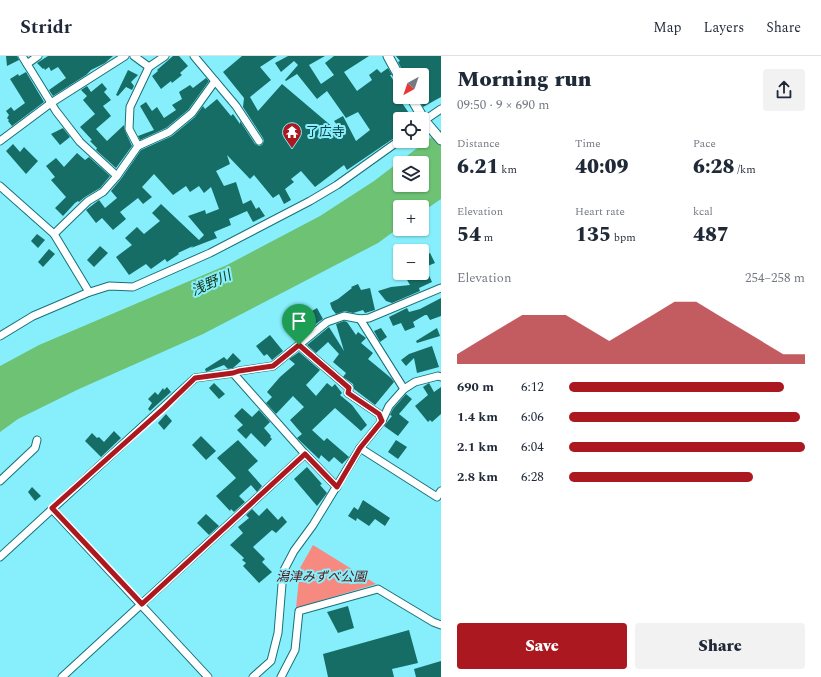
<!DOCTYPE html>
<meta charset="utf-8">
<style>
:root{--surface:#fff;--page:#f2f2f3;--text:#1f2937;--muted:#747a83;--line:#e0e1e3;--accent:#ab181f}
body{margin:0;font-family:Spectral,"Noto Sans JP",serif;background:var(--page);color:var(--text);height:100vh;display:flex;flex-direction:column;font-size:15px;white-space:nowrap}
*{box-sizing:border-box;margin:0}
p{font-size:13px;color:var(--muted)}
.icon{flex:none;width:22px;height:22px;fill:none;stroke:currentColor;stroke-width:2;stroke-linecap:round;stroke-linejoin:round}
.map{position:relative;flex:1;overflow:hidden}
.drawer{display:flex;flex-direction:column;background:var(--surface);width:380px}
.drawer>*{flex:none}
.needle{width:26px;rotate:220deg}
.fabs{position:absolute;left:393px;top:12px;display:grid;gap:8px}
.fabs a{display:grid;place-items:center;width:36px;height:36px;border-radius:4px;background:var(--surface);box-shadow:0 1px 3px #0004;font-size:20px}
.pin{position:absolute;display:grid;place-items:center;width:34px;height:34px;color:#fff;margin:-41px -17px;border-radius:50% 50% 50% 0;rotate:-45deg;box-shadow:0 0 4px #0007}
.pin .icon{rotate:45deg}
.round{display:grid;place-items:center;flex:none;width:42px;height:42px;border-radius:4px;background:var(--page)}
.head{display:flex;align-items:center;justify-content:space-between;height:68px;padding:0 16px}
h1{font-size:22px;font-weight:800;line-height:30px}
.stats{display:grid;grid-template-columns:repeat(3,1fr);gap:6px;height:68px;padding:4px 16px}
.stats div{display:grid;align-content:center}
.stats b{font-size:20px;font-weight:800}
.stats small{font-size:11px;font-weight:400}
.stats p{font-size:11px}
.chart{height:112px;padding:8px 16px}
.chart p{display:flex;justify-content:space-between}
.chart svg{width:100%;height:72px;margin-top:4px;fill:var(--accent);opacity:.7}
.action{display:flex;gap:8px;margin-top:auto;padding:8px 16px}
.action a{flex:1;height:46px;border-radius:4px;background:var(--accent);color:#fff;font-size:16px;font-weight:800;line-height:46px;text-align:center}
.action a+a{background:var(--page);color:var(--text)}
ul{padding:0 16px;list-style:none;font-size:13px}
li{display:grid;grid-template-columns:64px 48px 1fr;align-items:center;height:30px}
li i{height:10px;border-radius:5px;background:var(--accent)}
header{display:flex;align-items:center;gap:24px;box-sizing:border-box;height:56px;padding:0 20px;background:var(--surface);border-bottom:1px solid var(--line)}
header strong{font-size:19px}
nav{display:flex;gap:22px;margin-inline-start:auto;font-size:14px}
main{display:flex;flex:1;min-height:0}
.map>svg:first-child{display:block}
</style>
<header>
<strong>Stridr</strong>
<nav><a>Map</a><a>Layers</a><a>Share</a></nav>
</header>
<main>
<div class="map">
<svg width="441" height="621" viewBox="0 0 441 621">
<rect width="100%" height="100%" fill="#87effc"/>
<path fill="#f68a81" d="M313 489 376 528 296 552 300 512Z"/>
<path fill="#6dc274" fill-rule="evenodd" d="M441 74V143L422 156V151H400V171L378 187 203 278 79 333 18 363 0 376V310L39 289 227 209 320 160 374 125ZM400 107H422V129H400Z"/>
<g fill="#166d65">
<path d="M6 0H17L19 4 7 10Z"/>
<path d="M48 0H113L105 7 91 14 86 19 53 40 49 34 66 22 58 11 51 15 49 11 45 14 44 12 43 13 37 7Z"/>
<path d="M173 0H179L188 10 180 17 182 19 172 27 171 25 161 33 152 20 158 15 157 14Z"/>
<path d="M242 0H277L260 11 271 24 250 41 258 55 282 28 335 73 338 70 334 65 343 60 356 85 370 74 358 56 346 62 327 35 317 43 297 18 286 25 285 24 298 9 294 5 281 16 275 7 288 0H325L309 9 321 28 334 19 325 7 334 0H369L344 16 357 35 372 24 369 19 377 13 381 17 388 12 392 19H390L400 35V44L413 63H400V78L347 114 344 109 315 131 301 115 291 123 294 126 285 133 291 144 284 148 279 138 273 142 254 119 250 123 227 99 230 108 216 115 224 130 236 126 243 148 251 144 256 153 259 151 265 160 253 166 247 155 229 163 231 169 214 176 217 182 191 192 193 190 178 197 179 198 167 206 165 203 151 213 146 208 129 219 116 201 132 189 125 182 137 171 144 178 160 165 152 157 161 148 199 184 204 179 188 160 205 154 206 158 219 153 211 131 204 137 199 130 190 136 186 130 173 139 154 118 142 131 152 141 143 148 138 142 120 156 126 163 113 174 102 162 96 167 86 154 99 144 105 152 117 142 111 135 121 123 141 94 172 80 195 61 203 50 205 53 217 43 231 60 233 58 240 68V65L255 88 259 90 262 89 264 85 263 82 243 51 244 42 223 16Z"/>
<path d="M396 0H441V41L423 51 418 41H422V19H405L398 6 400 5Z"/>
<path d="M128 14 138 19 131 26 134 30 132 34 126 31 118 40 116 39Z"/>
<path d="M26 16 44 46 12 70 8 65 9 64 7 62 9 59 6 55 11 51 14 55 25 47 10 23 18 18 19 20Z"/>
<path d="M206 22 209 25 188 54 166 72 140 84 138 80 154 74 140 50 146 46 152 55 157 51 164 62 176 54 172 49 182 43 179 36 190 29 193 32Z"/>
<path d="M102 27 107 33 104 36 111 44 103 50 111 60 96 73 107 85 124 69 125 75 132 90 116 112 96 94 97 92 90 85 92 84 80 71 95 58 83 44 87 40 81 34 87 30 91 36Z"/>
<path d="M63 72 70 81 60 89 51 78Z"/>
<path d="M13 88 20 96 24 91 38 105 26 118 6 95Z"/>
<path d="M77 97 85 104 89 101 110 120 100 132 85 141 79 146 78 145 75 147 63 160 55 152 66 141 51 124 55 121 46 110 56 102 64 111Z"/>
<path d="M37 178 45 184 38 192 31 185Z"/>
<path d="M100 190 108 197 94 211 87 204Z"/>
<path d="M49 193 55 198 43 211 38 206Z"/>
<path d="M430 197 435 207 425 211 422 204V201Z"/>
<path d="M414 217H428L432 226 419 232 420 235 392 247 386 245 378 235 391 231 410 229 406 222Z"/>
<path d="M358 228 361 234 370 232 375 254 365 257 363 254 353 257 345 255 336 258 332 253 330 247 338 243 352 232 351 231Z"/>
<path d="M441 242V260L430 264 427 259H425L413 266 415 271 405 275 401 267 393 270 389 261 407 252 409 256 420 253Z"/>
<path d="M317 252 323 263 295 282 290 273 297 268 295 265Z"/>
<path d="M344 265 347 266 356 279 358 276 366 282 361 287 373 297 368 303 391 322 394 326 375 349 354 333 353 328 343 321 346 317 333 306 339 298 328 286 316 297 307 289 329 271 344 295 336 268Z"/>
<path d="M381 272 387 281 380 286 374 275Z"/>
<path d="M437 272 440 280 417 287 416 285Z"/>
<path d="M270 279 283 295 272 304 267 298 264 300 256 290Z"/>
<path d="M432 290 439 311 417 317 414 302 406 310 401 304 409 298Z"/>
<path d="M299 296 320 314 306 329 316 340 327 327 332 331 335 328 342 337 340 339 352 349 367 369 361 375 335 352 312 374 324 385 327 382 349 401 342 408 334 401 329 406 321 399 319 403 297 382 302 378 290 364 304 351 293 340 276 358 266 347 272 341 267 336 280 321 295 308 289 303Z"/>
<path d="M233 297 241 305 233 312 228 313 224 309 206 316 205 313 224 301 227 304Z"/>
<path d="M214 327 225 338 219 343 209 332Z"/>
<path d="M429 327 434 336 441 331V358L432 366 430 364 428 366 415 350 428 339 423 331Z"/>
<path d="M167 331 171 336 150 355 148 353 152 347 148 343 155 336 158 339 163 332 164 334Z"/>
<path d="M406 338 412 343 399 358 409 366 398 380 384 370 392 360 390 359 393 353Z"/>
<path d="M242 352 252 361 259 354 270 366 264 372 271 380 270 381 272 383 265 391 251 377 246 383 237 374 243 369 234 360Z"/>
<path d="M166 358 172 365 164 374 158 367Z"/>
<path d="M114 375 121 382 101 401 85 385 92 377 97 382 99 381 104 386Z"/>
<path d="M201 380 216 395 206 404 192 389Z"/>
<path d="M238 384 258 405 248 414 262 430 257 436 251 429 239 440 245 446 234 456 231 453 230 455 216 440 236 422 217 402Z"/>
<path d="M396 384 407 391 398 403 388 396Z"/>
<path d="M307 411 322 428 320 429 327 437 317 450 294 423Z"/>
<path d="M32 431 41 440 35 445 28 436Z"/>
<path d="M363 444 390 462 385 470 375 463 369 470 357 462 356 465 348 460 354 451 358 454Z"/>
<path d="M267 452 278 464 282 460 287 466 276 477 272 474 253 491 265 503 262 506 272 516 259 527 243 510 246 507 242 504 244 502 230 489 243 477 238 471 249 462 246 459 252 453 259 460Z"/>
<path d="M206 458 219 470 209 479 197 467Z"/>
<path d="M348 550 354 572 338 577 327 556Z"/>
<path d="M409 574 418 607 392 613 394 621H328L323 598Z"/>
<path d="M441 605V621H416L414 613Z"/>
</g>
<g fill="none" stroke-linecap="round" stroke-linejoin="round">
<defs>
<g id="minor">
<path d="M22 0 56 55 80 86 117 120 103 136 88 145 54 178"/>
<path d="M134 0 149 11"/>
<path d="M194 0 236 50 259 85"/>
<path d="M27 8 38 0"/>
<path d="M422 66 441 53"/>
<path d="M0 85 51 47 125 0"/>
<path d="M138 90 169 76 192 57 215 25"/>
<path d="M117 120 138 90 129 73 130 51 149 11 165 0"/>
<path d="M0 130 54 178 89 236"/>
<path d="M360 263 404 333"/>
<path d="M0 280 33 260 87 237 109 230 133 231 210 197 310 145 337 129 400 84"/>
<path d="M299 289 349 332 348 337 379 358 382 365"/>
<path d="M233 317 305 398"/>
<path d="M360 392 437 441 441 435"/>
<path d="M0 425 35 392 37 384"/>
<path d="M52 453 208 621"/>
<path d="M0 501 195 322 233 317 239 315 273 310 327 266 344 260 360 263 369 262 441 232"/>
<path d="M62 621 305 398 337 431"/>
<path d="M253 621 271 605 278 577 283 516 294 495 313 469 360 392 382 365 389 350 404 333 415 326 438 320 441 321"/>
<path d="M281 621 295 594 299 555 378 533 433 566 441 569"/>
</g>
<g id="tertiary">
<path d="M388 0 400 22"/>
<path d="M411 41 424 64 441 84"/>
</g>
</defs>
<use href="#minor" stroke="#187079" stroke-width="9"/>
<use href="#tertiary" stroke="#187079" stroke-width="11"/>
<use href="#minor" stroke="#fff" stroke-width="7"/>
<use href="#tertiary" stroke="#fff" stroke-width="9"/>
</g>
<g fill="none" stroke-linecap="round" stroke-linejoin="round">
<defs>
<path id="route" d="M299 289 349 332 348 337 379 358 382 365 360 392 337 431 305 398 142 548 52 452 164 352 195 322 233 317 239 315 273 310Z"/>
</defs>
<use href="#route" stroke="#fff" stroke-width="8"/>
<use href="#route" stroke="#ab181f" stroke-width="5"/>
</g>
<defs>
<symbol id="temple-pin" viewBox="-11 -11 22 30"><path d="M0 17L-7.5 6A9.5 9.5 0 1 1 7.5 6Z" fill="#ab181f" stroke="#87effc"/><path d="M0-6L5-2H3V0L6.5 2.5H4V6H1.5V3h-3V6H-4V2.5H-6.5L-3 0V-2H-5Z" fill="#fff"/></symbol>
</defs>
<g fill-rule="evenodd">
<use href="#temple-pin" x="281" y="65" width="22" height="30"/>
</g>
<g text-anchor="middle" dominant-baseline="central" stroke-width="4" stroke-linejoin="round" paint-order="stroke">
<g font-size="13" fill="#0e3c42" stroke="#87effc" text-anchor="start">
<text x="306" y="76">了広寺</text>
</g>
<g font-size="13" font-style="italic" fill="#581212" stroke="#87effc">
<text x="321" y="521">潟津みずべ公園</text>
</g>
<g font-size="14" font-style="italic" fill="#133617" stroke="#87effc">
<text transform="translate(211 227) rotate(-24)">浅野川</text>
</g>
</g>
</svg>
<div class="fabs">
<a><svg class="needle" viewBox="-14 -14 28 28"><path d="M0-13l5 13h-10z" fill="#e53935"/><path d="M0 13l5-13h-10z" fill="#747a83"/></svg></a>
<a><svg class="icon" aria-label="locate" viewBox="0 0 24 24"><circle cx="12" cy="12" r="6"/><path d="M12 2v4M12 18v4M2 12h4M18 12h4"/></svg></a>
<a><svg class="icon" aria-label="layers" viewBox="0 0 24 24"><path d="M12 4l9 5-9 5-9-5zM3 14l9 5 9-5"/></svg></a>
<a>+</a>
<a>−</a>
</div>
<div class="pin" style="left:299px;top:289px;background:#1e9e55"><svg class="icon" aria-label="arrive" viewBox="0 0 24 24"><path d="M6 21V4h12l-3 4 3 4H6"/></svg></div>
</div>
<section class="drawer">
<div class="head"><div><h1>Morning run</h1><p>09:50 · 9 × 690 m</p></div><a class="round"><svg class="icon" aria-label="share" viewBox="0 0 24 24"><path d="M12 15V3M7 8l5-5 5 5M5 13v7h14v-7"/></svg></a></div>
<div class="stats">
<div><p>Distance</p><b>6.21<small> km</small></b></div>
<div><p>Time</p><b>40:09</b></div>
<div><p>Pace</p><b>6:28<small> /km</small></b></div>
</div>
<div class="stats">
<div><p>Elevation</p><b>54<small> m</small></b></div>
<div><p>Heart rate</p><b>135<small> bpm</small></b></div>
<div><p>kcal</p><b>487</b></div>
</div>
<div class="chart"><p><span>Elevation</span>254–258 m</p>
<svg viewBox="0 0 160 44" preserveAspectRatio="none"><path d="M0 44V38L10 30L20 22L30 14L40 14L50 14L60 22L70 30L80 22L90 14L100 6L110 6L120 14L130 22L140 30L150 38L160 38V44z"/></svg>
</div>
<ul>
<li><b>690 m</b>6:12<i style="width:91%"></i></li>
<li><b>1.4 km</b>6:06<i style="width:98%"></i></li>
<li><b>2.1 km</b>6:04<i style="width:100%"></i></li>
<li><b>2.8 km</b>6:28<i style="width:78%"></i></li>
</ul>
<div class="action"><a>Save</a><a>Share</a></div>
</section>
</main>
